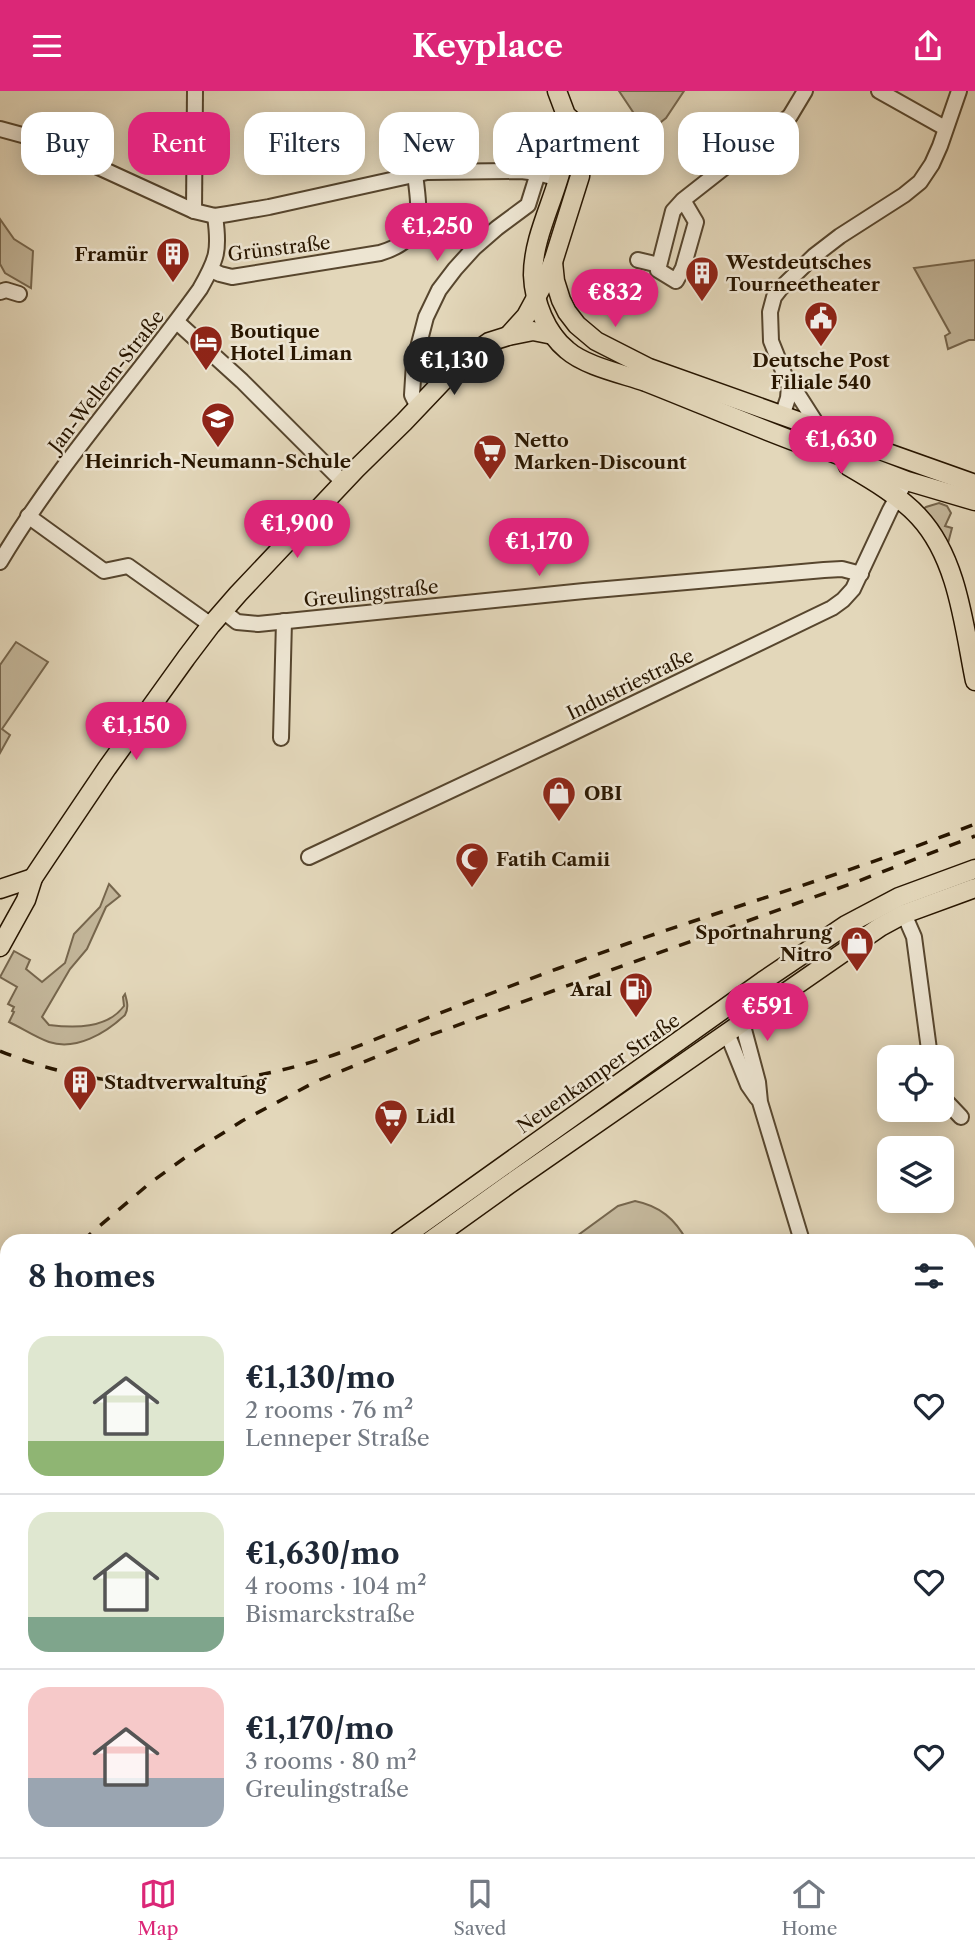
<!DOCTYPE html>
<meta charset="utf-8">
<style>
body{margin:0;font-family:"Libre Caslon Text",serif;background:#f2f2f3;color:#1f2937;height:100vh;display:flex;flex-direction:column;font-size:26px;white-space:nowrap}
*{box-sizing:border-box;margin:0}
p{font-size:23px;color:#747a83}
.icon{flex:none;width:38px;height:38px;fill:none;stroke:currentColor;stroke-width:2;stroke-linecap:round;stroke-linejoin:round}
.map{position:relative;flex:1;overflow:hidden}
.side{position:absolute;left:0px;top:1143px;width:976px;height:625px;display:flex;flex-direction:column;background:#fff;border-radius:21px 21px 0 0;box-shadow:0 4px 18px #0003}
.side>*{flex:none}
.guide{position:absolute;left:21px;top:21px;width:934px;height:63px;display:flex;gap:14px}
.buttons{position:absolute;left:877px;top:954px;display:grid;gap:14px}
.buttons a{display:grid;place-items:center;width:77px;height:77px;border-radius:14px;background:#fff;box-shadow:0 4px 18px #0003;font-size:35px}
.price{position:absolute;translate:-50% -60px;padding:0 16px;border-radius:24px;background:#db2777;color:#fff;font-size:23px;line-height:46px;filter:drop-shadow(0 2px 4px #0008)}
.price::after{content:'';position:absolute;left:50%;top:42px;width:21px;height:16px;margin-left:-10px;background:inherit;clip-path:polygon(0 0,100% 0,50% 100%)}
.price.active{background:#222;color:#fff}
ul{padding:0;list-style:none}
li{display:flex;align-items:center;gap:21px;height:175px;padding:0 28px}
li+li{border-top:2px solid #e0e1e3}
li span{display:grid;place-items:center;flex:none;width:196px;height:140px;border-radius:21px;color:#555}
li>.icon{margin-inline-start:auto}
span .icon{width:84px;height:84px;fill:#fffc;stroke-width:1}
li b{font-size:30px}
h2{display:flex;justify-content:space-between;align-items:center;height:84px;padding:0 28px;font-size:30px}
.pill{padding:0 24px;border-radius:21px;background:#fff;box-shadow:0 4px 18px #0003;font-size:24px;line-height:63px}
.pill.active{background:#db2777;color:#fff}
header{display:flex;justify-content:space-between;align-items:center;height:91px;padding:0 28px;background:#db2777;color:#fff;font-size:32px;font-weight:800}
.tabs{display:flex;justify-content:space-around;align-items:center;height:98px;border-top:2px solid #e0e1e3;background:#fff;font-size:19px;color:#747a83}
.tabs a{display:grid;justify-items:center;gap:4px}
.tabs .active{color:#db2777}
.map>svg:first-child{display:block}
.green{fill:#c3b69a;stroke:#76664d;stroke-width:2}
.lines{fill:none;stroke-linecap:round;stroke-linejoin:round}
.stream{stroke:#72624a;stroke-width:3.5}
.minor-casing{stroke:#57462e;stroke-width:18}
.major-casing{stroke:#281600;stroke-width:21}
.minor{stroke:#ede5d2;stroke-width:14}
.major{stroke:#e3d7ba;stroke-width:18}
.rail{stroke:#281600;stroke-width:3.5;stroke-dasharray:12 12;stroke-linecap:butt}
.labels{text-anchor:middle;stroke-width:5;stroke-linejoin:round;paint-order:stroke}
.street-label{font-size:19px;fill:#281600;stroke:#ede5d2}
.poi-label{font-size:19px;font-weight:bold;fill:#281600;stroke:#ede5d2;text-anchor:start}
</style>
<header><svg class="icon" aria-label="menu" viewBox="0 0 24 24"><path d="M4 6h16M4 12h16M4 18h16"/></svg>Keyplace<svg class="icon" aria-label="share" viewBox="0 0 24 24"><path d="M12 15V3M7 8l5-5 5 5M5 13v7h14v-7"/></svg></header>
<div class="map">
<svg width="975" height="1766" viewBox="0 0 975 1766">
<rect width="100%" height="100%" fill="#e3d7ba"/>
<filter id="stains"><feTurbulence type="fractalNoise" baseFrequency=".00286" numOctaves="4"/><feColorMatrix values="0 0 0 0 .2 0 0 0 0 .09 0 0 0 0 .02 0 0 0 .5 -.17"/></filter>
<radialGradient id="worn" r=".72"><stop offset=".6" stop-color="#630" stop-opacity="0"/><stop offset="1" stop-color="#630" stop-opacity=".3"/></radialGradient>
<g class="green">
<path d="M619 0H684L666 27 647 42Z"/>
<path d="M0 128 14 148 33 160 31 197 5 182 0 173Z"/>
<path d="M975 169V249H969L948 258 945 245 950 242 914 177Z"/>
<path d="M939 412 947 415 951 422 945 435 952 437 947 456 921 420 926 416Z"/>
<path d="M16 551 48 571 2 638 10 644 0 662V574Z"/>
<path d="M109 793 120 805 106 816 87 858 70 878 42 926 49 934C74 937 107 938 124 915L123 906 125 903C127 910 129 917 125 924 106 942 76 960 49 951 35 946 22 937 9 931L14 921 12 920 14 916 8 913 17 896 0 886 14 860 30 869 26 878 42 891 65 872 74 843 100 816Z"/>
<path d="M635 1110C660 1115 675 1128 687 1150H570L618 1115Z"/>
<path d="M975 1544V1693L970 1694V1547Z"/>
<path d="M975 1700V1766H940L941 1761 970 1760V1701Z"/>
<path d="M493 1760H934V1766H490Z"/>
</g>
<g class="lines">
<path class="stream" d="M4 1575 7 1576"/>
<g class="minor-casing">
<g id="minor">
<path d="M879 0 945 37"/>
<path d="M0 38 37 48 194 120 215 125 228 123 269 116 427 81 521 80 538 82 559 88"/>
<path d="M683 109 696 131 683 177 676 190 658 179 673 120 683 109 790 25 805 0"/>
<path d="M194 120 195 0"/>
<path d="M638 169 659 174"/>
<path d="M211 179 220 183 232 186 380 162C425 149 420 122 415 83"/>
<path d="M0 201 6 199 19 203"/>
<path d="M177 231 242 290 344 392"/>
<path d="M789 295 797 302 820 338"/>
<path d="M418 316 412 304 414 272 426 226 439 199 455 178 474 157 497 137 528 114 538 82"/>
<path d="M782 325 788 307 789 295 771 250 770 221 774 206 781 197 814 165 840 145 904 104 920 91 932 73 940 55 959 0"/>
<path d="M28 425 104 480 128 475 211 534"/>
<path d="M0 471C58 373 134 290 200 198 217 168 220 160 215 125"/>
<path d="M223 520 237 531 258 533 584 500 824 479 842 478 861 483"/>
<path d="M281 647 284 530"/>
<path d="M309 766 558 649 832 517 843 509 853 498 890 419 902 397"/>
<path d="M904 823 914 846 930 966"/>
<path d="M742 931 758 991 760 1011 802 1150"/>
<path d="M727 942 748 994 757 1007"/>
<path d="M942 1006 961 1026"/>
<path d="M970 1264 975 1259"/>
<path d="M970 1434 975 1431"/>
</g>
</g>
<g class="major-casing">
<g id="major">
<path d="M566 24C562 39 566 55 563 71 555 108 533 145 533 184 534 211 546 242 567 259 585 275 623 283 646 291 697 311 748 333 799 352L814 357 823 358 907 390 975 410"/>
<path d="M553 171 555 190 561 209 567 221 577 234 596 250 649 277 975 393"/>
<path d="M508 245 526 225 545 190 553 171 580 85 582 64 579 42 576 33 566 24 557 0"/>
<path d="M848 375C872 389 901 406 919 426 958 468 964 536 975 590"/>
<path d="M0 798 33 787"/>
<path d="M0 856 26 809 33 787 47 766 107 677 186 567 211 534 238 503 356 378 404 331 462 270 489 251 508 245 533 240 553 244"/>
<path d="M398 1150 763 890 846 834 899 806 975 778"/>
<path d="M430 1150 508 1094 880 836 904 823 975 797"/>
<path d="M0 1459 7 1451"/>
</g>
</g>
<use href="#minor" class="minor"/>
<use href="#major" class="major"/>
<g class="rail">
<path d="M0 960C97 1000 201 1002 301 974 347 962 391 941 435 924 499 899 564 875 629 852 744 812 861 778 975 733"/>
<path d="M82 1150 150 1092 190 1063 242 1030 317 990 422 947 856 791 975 745"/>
<path d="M0 1250 7 1241"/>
</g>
</g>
<defs>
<g id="building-pin" transform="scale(1.75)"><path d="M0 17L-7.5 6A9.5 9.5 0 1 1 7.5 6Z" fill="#8f2418" stroke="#ede5d2"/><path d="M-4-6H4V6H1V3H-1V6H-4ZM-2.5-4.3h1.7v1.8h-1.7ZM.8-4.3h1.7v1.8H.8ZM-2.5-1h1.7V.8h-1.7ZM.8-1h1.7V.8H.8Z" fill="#fff"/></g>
<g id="civic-pin" transform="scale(1.75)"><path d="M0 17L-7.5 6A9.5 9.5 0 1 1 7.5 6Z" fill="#8f2418" stroke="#ede5d2"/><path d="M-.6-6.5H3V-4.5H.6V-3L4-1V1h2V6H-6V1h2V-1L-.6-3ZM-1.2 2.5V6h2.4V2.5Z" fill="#fff"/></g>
<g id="hotel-pin" transform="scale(1.75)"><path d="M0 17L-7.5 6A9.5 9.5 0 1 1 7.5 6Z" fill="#8f2418" stroke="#ede5d2"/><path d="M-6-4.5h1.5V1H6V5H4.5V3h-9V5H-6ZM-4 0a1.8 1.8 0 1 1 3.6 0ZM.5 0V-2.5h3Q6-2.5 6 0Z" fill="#fff"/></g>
<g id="school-pin" transform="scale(1.75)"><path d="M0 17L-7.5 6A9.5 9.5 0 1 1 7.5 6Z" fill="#8f2418" stroke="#ede5d2"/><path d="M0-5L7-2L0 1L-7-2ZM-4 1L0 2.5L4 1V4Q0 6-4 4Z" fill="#fff"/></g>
<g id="supermarket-pin" transform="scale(1.75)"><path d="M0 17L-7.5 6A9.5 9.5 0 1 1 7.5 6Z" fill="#8f2418" stroke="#ede5d2"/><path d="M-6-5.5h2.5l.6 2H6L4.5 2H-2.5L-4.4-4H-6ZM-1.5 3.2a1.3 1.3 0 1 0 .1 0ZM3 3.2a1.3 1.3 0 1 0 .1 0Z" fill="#fff"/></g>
<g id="shop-pin" transform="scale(1.75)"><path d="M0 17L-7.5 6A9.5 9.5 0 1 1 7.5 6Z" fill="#8f2418" stroke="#ede5d2"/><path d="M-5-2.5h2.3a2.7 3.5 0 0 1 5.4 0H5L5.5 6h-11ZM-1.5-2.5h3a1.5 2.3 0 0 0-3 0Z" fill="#fff"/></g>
<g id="mosque-pin" transform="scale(1.75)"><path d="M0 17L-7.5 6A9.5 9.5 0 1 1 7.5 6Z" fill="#8f2418" stroke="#ede5d2"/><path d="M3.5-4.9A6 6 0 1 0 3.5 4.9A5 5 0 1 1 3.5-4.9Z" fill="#fff"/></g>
<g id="fuel-pin" transform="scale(1.75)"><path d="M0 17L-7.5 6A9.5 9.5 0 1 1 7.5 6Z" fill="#8f2418" stroke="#ede5d2"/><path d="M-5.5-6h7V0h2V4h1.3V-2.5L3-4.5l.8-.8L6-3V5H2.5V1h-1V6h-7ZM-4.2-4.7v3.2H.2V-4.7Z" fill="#fff"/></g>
</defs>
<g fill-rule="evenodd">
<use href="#building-pin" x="173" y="163"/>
<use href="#building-pin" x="702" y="182"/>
<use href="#civic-pin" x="821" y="227"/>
<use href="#hotel-pin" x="206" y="251"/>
<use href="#school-pin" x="218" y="328"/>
<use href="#supermarket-pin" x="490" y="360"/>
<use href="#shop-pin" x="559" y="702"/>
<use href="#mosque-pin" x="472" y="768"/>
<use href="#shop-pin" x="857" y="852"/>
<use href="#fuel-pin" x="636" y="898"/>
<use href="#building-pin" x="80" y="991"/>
<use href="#supermarket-pin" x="391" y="1025"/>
</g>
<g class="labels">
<g class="street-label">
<text transform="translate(279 157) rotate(-7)" y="7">Grünstraße</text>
<text transform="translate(106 290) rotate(-52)" y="7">Jan-Wellem-Straße</text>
<text transform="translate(371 502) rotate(-6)" y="7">Greulingstraße</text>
<text transform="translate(630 593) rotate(-26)" y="7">Industriestraße</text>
<text transform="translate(598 982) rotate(-35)" y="7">Neuenkamper Straße</text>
</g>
<g class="poi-label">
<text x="148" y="170" text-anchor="end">Framür</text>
<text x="726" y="178">Westdeutsches<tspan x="726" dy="22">Tourneetheater</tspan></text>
<text x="230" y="247">Boutique<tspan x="230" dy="22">Hotel Liman</tspan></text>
<text x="821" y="276" text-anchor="middle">Deutsche Post<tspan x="821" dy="22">Filiale 540</tspan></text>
<text x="514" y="356">Netto<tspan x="514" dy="22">Marken-Discount</tspan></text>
<text x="218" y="377" text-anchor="middle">Heinrich-Neumann-Schule</text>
<text x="584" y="709">OBI</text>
<text x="496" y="775">Fatih Camii</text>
<text x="832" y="848" text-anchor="end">Sportnahrung<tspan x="832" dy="22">Nitro</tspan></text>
<text x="612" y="905" text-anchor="end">Aral</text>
<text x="104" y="998">Stadtverwaltung</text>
<text x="416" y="1032">Lidl</text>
</g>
</g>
<rect width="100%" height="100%" filter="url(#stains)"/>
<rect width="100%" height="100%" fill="url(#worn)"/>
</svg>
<div class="buttons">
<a><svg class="icon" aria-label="locate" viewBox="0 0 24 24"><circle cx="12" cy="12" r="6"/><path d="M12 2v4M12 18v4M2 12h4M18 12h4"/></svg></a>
<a><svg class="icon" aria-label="layers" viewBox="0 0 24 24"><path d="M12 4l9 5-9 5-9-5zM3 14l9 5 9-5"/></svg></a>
</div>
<b class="price" style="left:437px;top:172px">€1,250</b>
<b class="price" style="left:615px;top:238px">€832</b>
<b class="price active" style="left:454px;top:306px">€1,130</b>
<b class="price" style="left:841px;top:385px">€1,630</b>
<b class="price" style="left:297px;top:469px">€1,900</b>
<b class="price" style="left:539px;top:487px">€1,170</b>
<b class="price" style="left:136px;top:671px">€1,150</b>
<b class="price" style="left:767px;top:952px">€591</b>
<div class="guide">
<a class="pill">Buy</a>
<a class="pill active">Rent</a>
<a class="pill">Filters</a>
<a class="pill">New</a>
<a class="pill">Apartment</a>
<a class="pill">House</a>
</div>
<section class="side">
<h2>8 homes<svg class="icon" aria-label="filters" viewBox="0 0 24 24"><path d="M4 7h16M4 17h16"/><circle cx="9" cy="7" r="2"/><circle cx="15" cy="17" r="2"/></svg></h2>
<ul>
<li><span style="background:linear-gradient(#dfe7d0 75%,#8fb573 0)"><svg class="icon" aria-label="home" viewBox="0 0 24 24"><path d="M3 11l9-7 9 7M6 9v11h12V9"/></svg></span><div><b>€1,130/mo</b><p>2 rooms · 76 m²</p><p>Lenneper Straße</p></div><svg class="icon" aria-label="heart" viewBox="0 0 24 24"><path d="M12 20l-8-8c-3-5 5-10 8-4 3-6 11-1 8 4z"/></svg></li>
<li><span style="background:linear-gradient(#dfe7d0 75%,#7fa58c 0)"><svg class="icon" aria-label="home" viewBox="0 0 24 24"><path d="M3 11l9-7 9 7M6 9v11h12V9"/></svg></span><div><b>€1,630/mo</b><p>4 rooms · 104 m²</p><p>Bismarckstraße</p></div><svg class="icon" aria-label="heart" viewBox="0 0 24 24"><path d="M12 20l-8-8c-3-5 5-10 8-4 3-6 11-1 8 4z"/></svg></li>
<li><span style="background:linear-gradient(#f6c9c9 65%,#9aa5b1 0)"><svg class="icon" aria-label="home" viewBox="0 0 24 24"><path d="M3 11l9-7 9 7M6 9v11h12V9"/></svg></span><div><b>€1,170/mo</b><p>3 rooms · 80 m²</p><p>Greulingstraße</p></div><svg class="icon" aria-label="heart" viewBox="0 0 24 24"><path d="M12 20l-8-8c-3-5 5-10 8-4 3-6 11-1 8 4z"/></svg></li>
</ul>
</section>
</div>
<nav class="tabs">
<a class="active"><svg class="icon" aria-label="map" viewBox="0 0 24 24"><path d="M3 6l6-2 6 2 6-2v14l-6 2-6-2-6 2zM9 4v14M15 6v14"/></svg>Map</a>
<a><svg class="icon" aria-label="saved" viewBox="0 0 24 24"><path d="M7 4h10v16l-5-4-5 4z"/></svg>Saved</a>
<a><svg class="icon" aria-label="home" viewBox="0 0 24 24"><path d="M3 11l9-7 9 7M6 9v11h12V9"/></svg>Home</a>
</nav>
